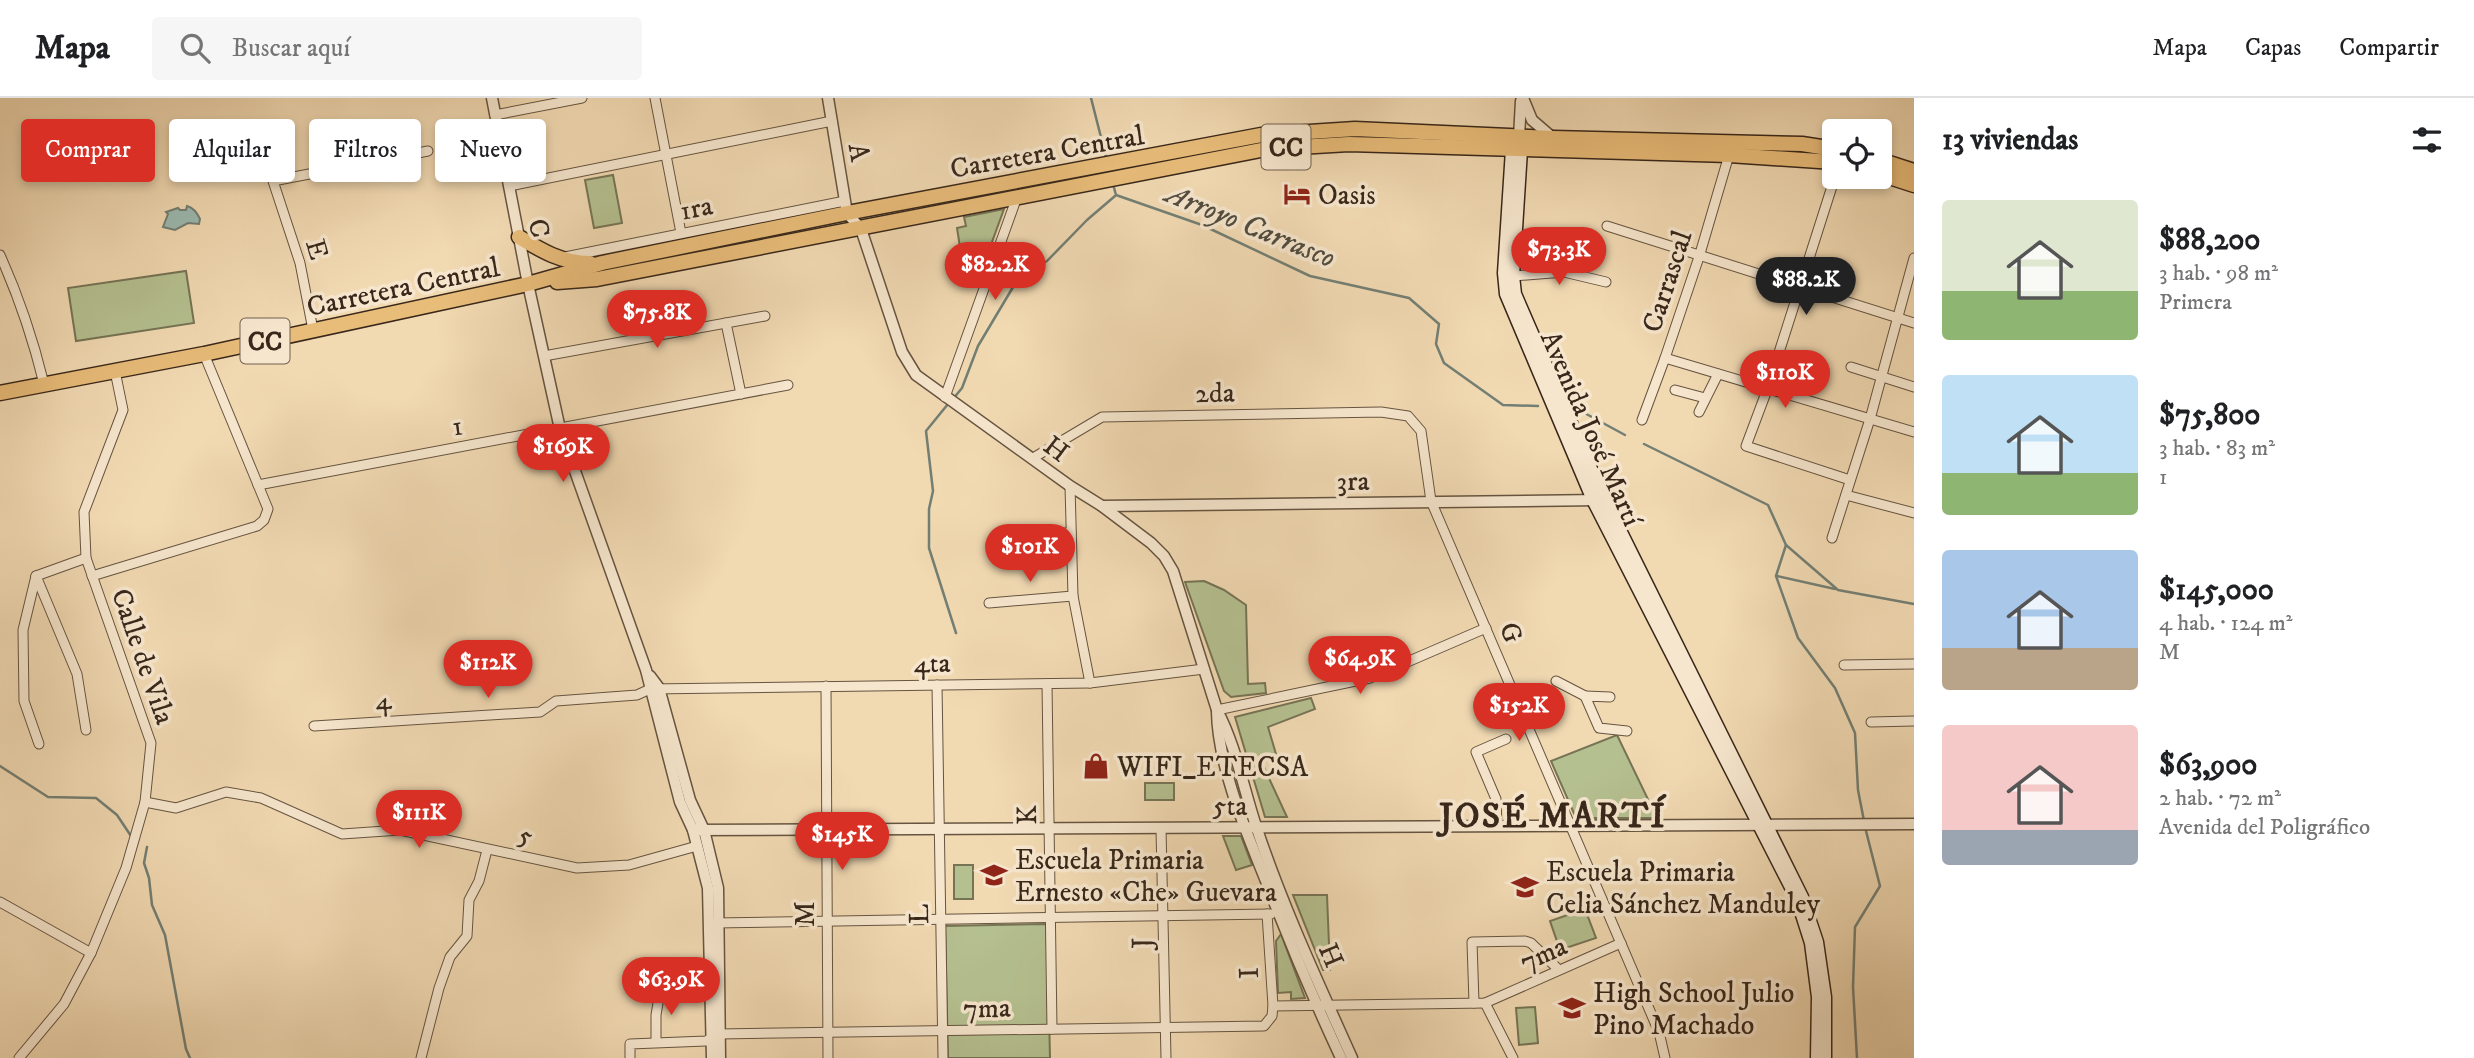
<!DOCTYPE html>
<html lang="es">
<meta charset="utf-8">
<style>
body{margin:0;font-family:"IM FELL DW Pica",serif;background:#f6f6f6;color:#202124;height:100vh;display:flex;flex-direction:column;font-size:26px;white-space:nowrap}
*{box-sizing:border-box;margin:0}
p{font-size:23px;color:#757577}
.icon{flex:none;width:38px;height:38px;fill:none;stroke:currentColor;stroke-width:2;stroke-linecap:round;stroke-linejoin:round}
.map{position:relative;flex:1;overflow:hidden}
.side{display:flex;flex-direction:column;background:#fff;width:560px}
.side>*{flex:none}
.top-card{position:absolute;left:21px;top:21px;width:665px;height:63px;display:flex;gap:14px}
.fabs{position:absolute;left:1822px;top:21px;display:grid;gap:14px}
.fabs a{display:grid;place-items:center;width:70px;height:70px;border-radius:7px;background:#fff;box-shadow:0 4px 10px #0003;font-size:35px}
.price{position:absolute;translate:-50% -60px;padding:0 16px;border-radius:24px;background:#d93025;color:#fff;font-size:23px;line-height:46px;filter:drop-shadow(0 2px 4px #0008)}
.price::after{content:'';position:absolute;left:50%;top:42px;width:21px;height:16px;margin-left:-10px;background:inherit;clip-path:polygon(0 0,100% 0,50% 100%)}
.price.current{background:#222;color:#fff}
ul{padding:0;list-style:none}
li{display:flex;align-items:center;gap:21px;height:175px;padding:0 28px}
li span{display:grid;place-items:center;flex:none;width:196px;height:140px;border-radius:7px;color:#555}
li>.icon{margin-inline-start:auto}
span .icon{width:84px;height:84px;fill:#fffc;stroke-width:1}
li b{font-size:30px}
h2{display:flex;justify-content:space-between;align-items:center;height:84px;padding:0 28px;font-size:30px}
.pill{padding:0 24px;border-radius:7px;background:#fff;box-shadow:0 4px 10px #0003;font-size:24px;line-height:63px}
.pill.current{background:#d93025;color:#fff}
header{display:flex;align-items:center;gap:42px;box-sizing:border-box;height:98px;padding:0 35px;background:#fff;border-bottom:2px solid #e0e0e0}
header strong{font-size:33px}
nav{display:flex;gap:38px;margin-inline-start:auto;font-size:24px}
.search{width:490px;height:63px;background:#f6f6f6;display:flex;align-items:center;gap:18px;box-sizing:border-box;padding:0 24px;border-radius:7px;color:#757577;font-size:26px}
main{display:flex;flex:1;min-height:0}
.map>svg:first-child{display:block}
.green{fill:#b5c090;stroke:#767455;stroke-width:2}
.water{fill:#9bbab0;stroke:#737f74;stroke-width:2}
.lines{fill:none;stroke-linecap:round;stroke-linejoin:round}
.stream{stroke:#737f74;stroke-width:2.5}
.minor-casing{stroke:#665440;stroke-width:11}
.tertiary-casing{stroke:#665440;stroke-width:13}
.secondary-casing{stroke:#38271a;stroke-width:15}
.primary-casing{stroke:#38271a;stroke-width:17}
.minor{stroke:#f6e6cd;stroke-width:9}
.tertiary{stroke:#f6e6cd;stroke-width:10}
.secondary{stroke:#f6e6cd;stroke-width:12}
.primary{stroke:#e8bc79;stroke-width:14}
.labels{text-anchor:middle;stroke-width:7;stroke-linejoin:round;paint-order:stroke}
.shield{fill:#f6e6cd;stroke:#716050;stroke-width:2}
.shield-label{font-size:26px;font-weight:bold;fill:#38271a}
.street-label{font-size:28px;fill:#38271a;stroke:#f6e6cd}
.poi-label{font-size:28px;fill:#38271a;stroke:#f6e6cd;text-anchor:start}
.water-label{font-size:30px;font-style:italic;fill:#514c40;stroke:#f6e6cd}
.district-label{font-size:35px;font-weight:bold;letter-spacing:2px;fill:#38271a;stroke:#f6e6cd}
</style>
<header>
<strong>Mapa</strong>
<div class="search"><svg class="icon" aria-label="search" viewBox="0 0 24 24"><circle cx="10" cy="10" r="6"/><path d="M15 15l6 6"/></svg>Buscar aquí</div>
<nav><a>Mapa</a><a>Capas</a><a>Compartir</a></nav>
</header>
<main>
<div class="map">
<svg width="1914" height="960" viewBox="0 0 1914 960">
<rect width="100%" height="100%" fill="#f1d9b2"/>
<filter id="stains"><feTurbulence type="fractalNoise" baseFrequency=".00286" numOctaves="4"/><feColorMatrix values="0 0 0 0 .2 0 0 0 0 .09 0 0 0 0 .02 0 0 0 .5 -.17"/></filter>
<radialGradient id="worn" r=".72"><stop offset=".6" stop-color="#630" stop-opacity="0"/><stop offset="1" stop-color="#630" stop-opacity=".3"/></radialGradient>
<g class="green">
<path d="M613 77 622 125 594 130 585 82Z"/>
<path d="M1004 111 981 174 963 168 957 130 966 128 964 119Z"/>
<path d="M186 173 194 225 76 243 68 190Z"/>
<path d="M1204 483 1224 492 1246 507 1248 586 1265 585 1266 595 1231 599 1224 593 1185 484Z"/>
<path d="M1311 600 1315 611 1268 629 1276 656 1262 665 1287 719H1265L1235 619Z"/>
<path d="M1617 637 1657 720H1576L1551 663Z"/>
<rect x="1145" y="685" width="29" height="17"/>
<path d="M1223 738H1241L1252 767 1236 772Z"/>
<rect x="954" y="767" width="19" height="34"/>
<path d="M1293 797H1327L1330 872H1323Z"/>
<path d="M1585 811 1596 840 1560 852 1550 823Z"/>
<path d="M1047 826 1050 960H948L945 828Z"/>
<path d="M1281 836 1305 900 1291 901V894L1278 895 1276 843Z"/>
<path d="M1535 909 1538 945 1519 947 1516 910Z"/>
</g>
<path class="water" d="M187 108C194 110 197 115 200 121L199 126 188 125 175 132 163 129 168 116 166 114 178 110 180 112H186Z"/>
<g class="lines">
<g class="stream">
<path d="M1091 0 1106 59"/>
<path d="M1113 86 1116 97 1202 127 1310 178 1409 200 1439 226 1436 246 1444 265 1503 307 1538 308"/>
<path d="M953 301 962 290 978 248 1019 179 1047 163 1087 122 1115 98"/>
<path d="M948 306 926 333 933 393 929 411V450L956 535"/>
<path d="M1579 312 1625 337"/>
<path d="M1644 346 1768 407 1786 447 1838 492 1914 506"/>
<path d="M1786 447 1776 478 1798 540 1835 590 1855 635 1858 692 1864 723"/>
<path d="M1777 478 1835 491"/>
<path d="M0 668 48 699 96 700 117 717 131 738"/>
<path d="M147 749 144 765 149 780 152 807 165 837 186 951 190 960"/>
<path d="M1857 960 1853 889 1855 829 1880 788 1865 729"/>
</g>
<g class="minor-casing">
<g id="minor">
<path d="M655 0 681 135"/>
<path d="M495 17 582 0"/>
<path d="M1835 79 1767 292 1746 348 1850 382"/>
<path d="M509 88 832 23"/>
<path d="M1607 128 1914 225"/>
<path d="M0 157C19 199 33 241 44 286"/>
<path d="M565 159 845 103"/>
<path d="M1513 178 1564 174 1606 184"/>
<path d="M726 225 741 296"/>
<path d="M313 232 300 165 273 83 428 53"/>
<path d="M544 258 765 218"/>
<path d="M1665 260 1914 334"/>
<path d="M1851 269 1914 289"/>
<path d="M1675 292 1705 300"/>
<path d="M945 299 1017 99"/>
<path d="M1699 314 1718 276"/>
<path d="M1642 322 1665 260 1699 159 1729 57"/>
<path d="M1033 360 1102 319 1381 314 1408 318 1421 333 1431 403 1659 934 1665 960"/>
<path d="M258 387 788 287"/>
<path d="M1070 388 1073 498 1090 585"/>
<path d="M1846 397 1914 415"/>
<path d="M1018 435H1071"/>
<path d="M1832 440 1870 321 1914 160"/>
<path d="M36 478 23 532 24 603 39 646"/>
<path d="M36 478 77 576 86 632"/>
<path d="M36 478 86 460"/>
<path d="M92 478 257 428 264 422 268 411 204 256"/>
<path d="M989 505 1073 498"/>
<path d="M1844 567 1914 566"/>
<path d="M1556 583 1585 598"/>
<path d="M1047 586 1052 931"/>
<path d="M937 587 943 960"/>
<path d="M826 588 828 960"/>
<path d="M1610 599 1585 598 1599 630 1627 633"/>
<path d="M1217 612 1370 580 1486 530"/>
<path d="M1871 624 1914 623"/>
<path d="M314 628 540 614 556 603 637 597 650 591 1090 585 1204 571"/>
<path d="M145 704 176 710 226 694 261 700 342 736 400 732 577 770 629 767 697 748"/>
<path d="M1497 728 1496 701 1476 654 1506 641"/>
<path d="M1161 730 1166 960"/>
<path d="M0 804 91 855"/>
<path d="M714 825 1271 816"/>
<path d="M1474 905 1472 844 1525 843 1531 845 1559 872"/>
<path d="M1485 905 1513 960"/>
<path d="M1273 908 1485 905 1621 845"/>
<path d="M656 943V917L660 893"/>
<path d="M19 960 64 906 91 855 126 770 145 704 151 645 86 460 84 414 123 312 115 273"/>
<path d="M421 960 439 890 450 859 467 838 469 802 479 783 487 752"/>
<path d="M630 960V946L706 943 719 936 1264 928 1272 918 1273 908 1267 816"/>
</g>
</g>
<g class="tertiary-casing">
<g id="tertiary">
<path d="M492 0 528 186 560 331 646 572 680 704 693 732 708 790 712 960"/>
<path d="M828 0 847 115 861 131 902 254 916 277 1070 388 1102 408 1151 445 1164 458 1173 473 1217 612C1236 648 1243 689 1256 728 1282 807 1318 884 1352 960"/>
<path d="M1523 0 1532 22 1553 40"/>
<path d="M1519 39 1521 3"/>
<path d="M1102 408 1600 402"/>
<path d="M650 578 659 590 690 702 704 732 718 790 720 960"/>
<path d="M1217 614C1218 668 1246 733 1266 783 1289 843 1314 902 1341 960"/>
<path d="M693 732 1914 726"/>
</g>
</g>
<g class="secondary-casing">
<path id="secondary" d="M1817 960 1818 899 1811 845 1797 801 1593 402 1506 196 1504 175 1512 52 1519 39 1521 52 1513 178 1515 196 1601 394 1802 799 1817 844 1825 899V960"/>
</g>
<g class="primary-casing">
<g id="primary">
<path d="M1880 62 1914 73"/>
<path d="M1880 76 1914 87"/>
<path d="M519 139C542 153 562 165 590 165"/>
<path d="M557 184 597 181 1266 51 1349 46 1729 57 1834 64"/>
<path d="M0 295 204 256 528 186 602 165 847 115 1261 37 1355 31 1553 40 1802 46 1834 51"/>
</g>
</g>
<use href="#minor" class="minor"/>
<use href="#tertiary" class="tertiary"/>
<use href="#secondary" class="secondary"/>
<use href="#primary" class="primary"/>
</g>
<defs>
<g id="hotel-bare" transform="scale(2.1)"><path d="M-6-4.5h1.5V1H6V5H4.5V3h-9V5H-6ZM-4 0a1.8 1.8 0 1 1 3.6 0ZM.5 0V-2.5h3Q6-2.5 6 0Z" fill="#8f2418" stroke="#f6e6cd" stroke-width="2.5" paint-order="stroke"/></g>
<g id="shop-bare" transform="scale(2.1)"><path d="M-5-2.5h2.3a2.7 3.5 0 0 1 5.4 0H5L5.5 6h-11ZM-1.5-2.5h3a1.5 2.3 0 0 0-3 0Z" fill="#8f2418" stroke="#f6e6cd" stroke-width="2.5" paint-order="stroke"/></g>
<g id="school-bare" transform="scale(2.1)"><path d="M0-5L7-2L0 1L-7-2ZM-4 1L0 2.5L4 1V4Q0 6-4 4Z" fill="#8f2418" stroke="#f6e6cd" stroke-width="2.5" paint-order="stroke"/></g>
</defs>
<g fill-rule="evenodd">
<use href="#hotel-bare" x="1297" y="96"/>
<use href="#shop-bare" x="1096" y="668"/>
<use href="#school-bare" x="994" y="777"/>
<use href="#school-bare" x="1525" y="789"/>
<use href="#school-bare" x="1572" y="910"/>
</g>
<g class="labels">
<g class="shield">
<rect x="1261.5" y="26.5" width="49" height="45" rx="5"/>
<rect x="240.5" y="220.5" width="49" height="45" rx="5"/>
</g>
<g class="shield-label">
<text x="1286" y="58">CC</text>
<text x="265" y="252">CC</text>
</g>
<g class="street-label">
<text transform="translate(1047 53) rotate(-10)" y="10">Carretera Central</text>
<text transform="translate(860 54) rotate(80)" y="10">A</text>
<text transform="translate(696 109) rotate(-11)" y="10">1ra</text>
<text transform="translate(540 130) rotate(79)" y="10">C</text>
<text transform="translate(318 151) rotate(74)" y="10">E</text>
<text transform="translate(1666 183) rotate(-72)" y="10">Carrascal</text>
<text transform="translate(403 188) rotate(-12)" y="10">Carretera Central</text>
<text transform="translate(1215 294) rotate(-1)" y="10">2da</text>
<text transform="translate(457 327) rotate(-10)" y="10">1</text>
<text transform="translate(1592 330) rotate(66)" y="10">Avenida José Martí</text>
<text transform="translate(1057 350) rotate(37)" y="10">H</text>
<text transform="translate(1353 382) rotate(-1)" y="10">3ra</text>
<text transform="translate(1512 534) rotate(67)" y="10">G</text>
<text transform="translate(144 558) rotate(71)" y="10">Calle de Vila</text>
<text transform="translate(932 564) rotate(-1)" y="10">4ta</text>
<text transform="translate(383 601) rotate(-4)" y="10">4</text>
<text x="1230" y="717">5ta</text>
<text transform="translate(1026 717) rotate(-91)" y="10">K</text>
<text transform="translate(526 736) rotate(12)" y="10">5</text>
<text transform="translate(804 816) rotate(-90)" y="10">M</text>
<text transform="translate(918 816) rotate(-91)" y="10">L</text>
<text transform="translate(1141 845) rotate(-91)" y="10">J</text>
<text transform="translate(1543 855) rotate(-24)" y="10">7ma</text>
<text transform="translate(1332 857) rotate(67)" y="10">H</text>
<text transform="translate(1248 875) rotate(-93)" y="10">I</text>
<text transform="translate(987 909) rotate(-1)" y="10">7ma</text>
</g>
<g class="poi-label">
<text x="1318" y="106">Oasis</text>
<text x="1117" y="678">WIFI_ETECSA</text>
<text x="1015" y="771">Escuela Primaria<tspan x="1015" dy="32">Ernesto «Che» Guevara</tspan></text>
<text x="1546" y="783">Escuela Primaria<tspan x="1546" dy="32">Celia Sánchez Manduley</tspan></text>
<text x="1593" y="904">High School Julio<tspan x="1593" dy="32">Pino Machado</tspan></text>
</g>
<g class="water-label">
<text transform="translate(1251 127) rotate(22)" y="10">Arroyo Carrasco</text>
</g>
<g class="district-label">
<text x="1553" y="729">JOSÉ MARTÍ</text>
</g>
</g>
<rect width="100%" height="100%" filter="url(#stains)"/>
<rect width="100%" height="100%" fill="url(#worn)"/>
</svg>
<div class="fabs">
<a><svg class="icon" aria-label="locate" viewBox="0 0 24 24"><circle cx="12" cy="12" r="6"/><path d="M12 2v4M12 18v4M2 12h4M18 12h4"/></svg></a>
</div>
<b class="price" style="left:1559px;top:189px">$73.3K</b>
<b class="price" style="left:995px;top:204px">$82.2K</b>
<b class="price current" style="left:1806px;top:219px">$88.2K</b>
<b class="price" style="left:657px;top:252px">$75.8K</b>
<b class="price" style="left:1785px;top:312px">$110K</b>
<b class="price" style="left:563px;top:386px">$169K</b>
<b class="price" style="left:1030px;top:486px">$101K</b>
<b class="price" style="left:1360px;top:598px">$64.9K</b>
<b class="price" style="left:488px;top:602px">$112K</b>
<b class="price" style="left:1519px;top:645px">$152K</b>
<b class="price" style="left:419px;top:752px">$111K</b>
<b class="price" style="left:842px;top:774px">$145K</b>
<b class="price" style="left:671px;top:919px">$63.9K</b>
<div class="top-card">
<a class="pill current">Comprar</a>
<a class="pill">Alquilar</a>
<a class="pill">Filtros</a>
<a class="pill">Nuevo</a>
</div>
</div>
<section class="side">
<h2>13 viviendas<svg class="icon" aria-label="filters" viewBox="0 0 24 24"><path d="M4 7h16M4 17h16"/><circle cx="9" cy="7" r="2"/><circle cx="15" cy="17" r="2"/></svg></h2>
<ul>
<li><span style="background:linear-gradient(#dfe7d0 65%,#8fb573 0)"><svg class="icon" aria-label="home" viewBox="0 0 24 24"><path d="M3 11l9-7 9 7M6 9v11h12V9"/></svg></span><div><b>$88,200</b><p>3 hab. · 98 m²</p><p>Primera</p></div></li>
<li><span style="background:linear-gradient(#bfe0f5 70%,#8fb573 0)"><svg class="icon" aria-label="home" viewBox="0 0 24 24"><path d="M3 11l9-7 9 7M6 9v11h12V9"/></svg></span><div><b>$75,800</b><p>3 hab. · 83 m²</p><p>1</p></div></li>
<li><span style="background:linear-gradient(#a9c7e8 70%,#b9a48a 0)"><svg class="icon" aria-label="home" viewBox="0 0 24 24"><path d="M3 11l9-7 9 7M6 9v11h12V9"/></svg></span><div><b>$145,000</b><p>4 hab. · 124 m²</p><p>M</p></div></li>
<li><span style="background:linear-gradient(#f6c9c9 75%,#9aa5b1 0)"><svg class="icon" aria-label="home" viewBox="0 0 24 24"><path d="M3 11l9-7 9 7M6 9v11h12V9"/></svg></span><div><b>$63,900</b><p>2 hab. · 72 m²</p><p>Avenida del Poligráfico</p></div></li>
</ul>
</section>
</main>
